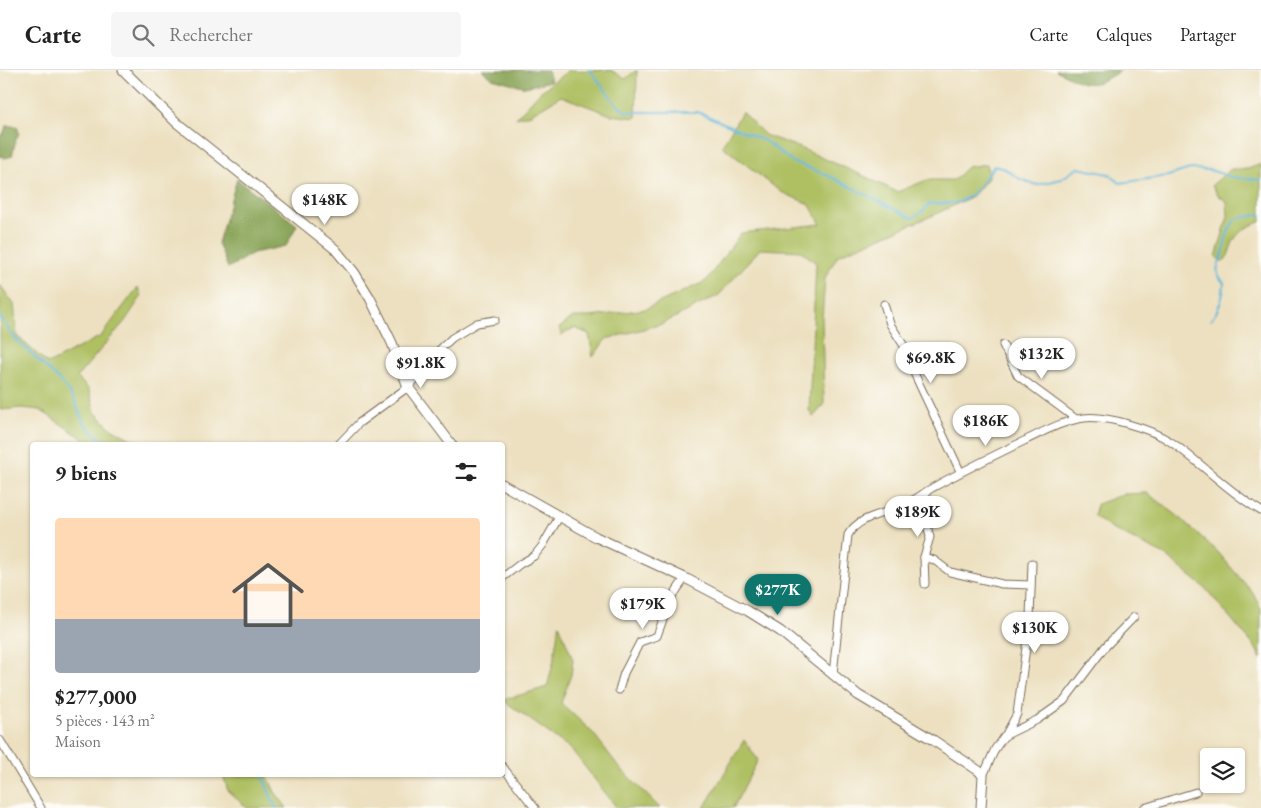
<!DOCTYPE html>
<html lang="fr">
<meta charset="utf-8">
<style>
body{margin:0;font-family:"EB Garamond",serif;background:#f6f6f6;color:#222;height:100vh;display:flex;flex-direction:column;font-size:19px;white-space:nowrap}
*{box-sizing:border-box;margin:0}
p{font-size:16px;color:#767676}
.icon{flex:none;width:28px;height:28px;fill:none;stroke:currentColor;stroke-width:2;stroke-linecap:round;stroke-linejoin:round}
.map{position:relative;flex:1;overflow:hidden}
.details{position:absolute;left:30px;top:372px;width:475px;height:335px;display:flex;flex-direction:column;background:#fff;border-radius:5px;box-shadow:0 1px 4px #0004}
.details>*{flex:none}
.tools{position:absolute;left:1200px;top:678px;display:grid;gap:10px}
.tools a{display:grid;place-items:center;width:45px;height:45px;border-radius:5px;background:#fff;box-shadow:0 1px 4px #0004;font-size:25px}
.price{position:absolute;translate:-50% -42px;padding:0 11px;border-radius:18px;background:#fff;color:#222;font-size:16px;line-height:32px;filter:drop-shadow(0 1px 2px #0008)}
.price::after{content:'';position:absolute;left:50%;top:30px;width:15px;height:11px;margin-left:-8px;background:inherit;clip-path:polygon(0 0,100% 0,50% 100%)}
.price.selected{background:#0f766e;color:#fff}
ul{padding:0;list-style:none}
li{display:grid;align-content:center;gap:10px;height:265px;padding:0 25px}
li+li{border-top:1px solid #e0e0e0}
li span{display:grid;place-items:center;height:155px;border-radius:5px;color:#555}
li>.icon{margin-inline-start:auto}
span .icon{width:90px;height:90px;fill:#fffc;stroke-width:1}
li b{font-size:21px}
h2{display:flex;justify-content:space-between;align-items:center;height:60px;padding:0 25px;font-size:21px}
header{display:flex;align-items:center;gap:30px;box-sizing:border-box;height:70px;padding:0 25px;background:#fff;border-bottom:1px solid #e0e0e0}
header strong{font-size:24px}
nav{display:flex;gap:28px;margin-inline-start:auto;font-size:18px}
.search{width:350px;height:45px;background:#f6f6f6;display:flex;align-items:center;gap:12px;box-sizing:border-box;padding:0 18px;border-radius:5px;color:#767676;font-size:19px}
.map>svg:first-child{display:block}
.green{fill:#afc064;stroke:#757541}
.forest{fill:#8ba65a;stroke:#63683c}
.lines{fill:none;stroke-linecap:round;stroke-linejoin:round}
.stream{stroke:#5fb6dc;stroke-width:2}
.minor-casing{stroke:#796a57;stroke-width:9}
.major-casing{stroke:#796a57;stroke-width:11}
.minor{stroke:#fff;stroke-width:7}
.major{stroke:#fff;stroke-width:9}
</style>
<header>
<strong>Carte</strong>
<div class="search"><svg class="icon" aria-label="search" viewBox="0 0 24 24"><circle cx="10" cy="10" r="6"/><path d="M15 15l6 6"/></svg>Rechercher</div>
<nav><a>Carte</a><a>Calques</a><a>Partager</a></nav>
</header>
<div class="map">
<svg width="1261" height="738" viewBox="0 0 1261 738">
<rect width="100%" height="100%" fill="#fdfcf7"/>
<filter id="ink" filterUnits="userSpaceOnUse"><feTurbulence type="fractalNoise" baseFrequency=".02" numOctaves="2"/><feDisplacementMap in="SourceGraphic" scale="10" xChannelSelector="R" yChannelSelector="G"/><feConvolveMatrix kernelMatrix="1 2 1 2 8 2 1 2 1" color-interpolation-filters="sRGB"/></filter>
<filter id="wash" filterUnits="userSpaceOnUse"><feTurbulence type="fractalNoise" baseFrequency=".0096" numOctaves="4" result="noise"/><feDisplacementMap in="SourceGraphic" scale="20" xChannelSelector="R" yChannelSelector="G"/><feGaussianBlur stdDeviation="1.12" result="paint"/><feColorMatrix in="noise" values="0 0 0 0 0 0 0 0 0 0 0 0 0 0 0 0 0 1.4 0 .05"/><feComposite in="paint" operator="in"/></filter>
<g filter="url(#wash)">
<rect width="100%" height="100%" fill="#ece0c0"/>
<g class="green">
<path d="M569 0H611L625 9 637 0 636 48 611 45 561 26 531 44 516 48 540 22Z"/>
<path d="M742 42 765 65 798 77 866 107 897 122 927 110H954L967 97 987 94 988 108 973 126 934 145 838 185 825 208 822 249 824 335 813 347 809 340 816 193 801 181 760 179 719 225 662 254 606 269 593 287 589 264 574 258 561 265 559 258 573 247H591L645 239 706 211 741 163 821 154 809 134 781 122 722 76Z"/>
<path d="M1261 94V152C1250 155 1240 160 1234 170 1229 179 1231 184 1223 192L1216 187 1228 146 1227 132 1217 124 1212 115 1231 99H1248Z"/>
<path d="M0 215 14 234 17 266 48 294 101 266 138 217 141 227 125 251 77 307 89 320 95 342 111 358 142 375H89L85 370 40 340 22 338 0 340Z"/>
<path d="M1147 423 1178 446 1217 481 1252 522 1261 538V589L1255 577 1205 518 1165 485 1110 458 1094 446 1097 434 1124 424Z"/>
<path d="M559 554 573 590 571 605 561 633 593 663 619 697 660 738H617L571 679 503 630 547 617 553 594Z"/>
<path d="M744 670 758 690 733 738H704Z"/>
<path d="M223 705H267L275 722 287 738H247L228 721Z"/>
</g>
<g class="forest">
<path d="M482 0H548L551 11 525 17 492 8Z"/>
<path d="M1056 0H1121C1091 20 1086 16 1056 0Z"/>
<path d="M6 56H17L19 63 16 69 12 86 5 88 0 86V65H3Z"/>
<path d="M237 109 297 155 286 176 253 183 228 198 218 173Z"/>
</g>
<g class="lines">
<g class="stream">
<path d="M590 0 616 34 627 42H698L765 71 794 93 802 95 831 107 912 148 921 143 929 134C938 133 948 134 957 132 975 127 983 109 994 96L1005 99 1020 109 1037 115 1061 109 1078 98 1109 104 1120 113 1168 106 1190 99 1210 100 1231 107 1261 110"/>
<path d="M0 247 14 267 60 311 72 326 84 353 107 375"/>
<path d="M1211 250C1220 238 1223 228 1224 213 1212 199 1219 197 1223 183 1227 167 1225 163 1236 149L1261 144"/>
<path d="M262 705 276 738"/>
</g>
</g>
</g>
<g filter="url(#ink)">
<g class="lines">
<g class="minor-casing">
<g id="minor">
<path d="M884 234 890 254 906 279 915 305 960 401"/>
<path d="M1003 275 1018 306 1076 349"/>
<path d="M338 375 359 353 408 317 426 298 435 284 452 268 477 253 495 250"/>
<path d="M924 487 934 490 950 502 1002 514 1031 515"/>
<path d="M502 508 520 494 534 486 543 475 559 447"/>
<path d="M925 514 924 487 930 467 924 443 926 422"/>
<path d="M833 604 848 465C858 447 881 445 900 437 911 433 922 424 932 418 962 401 993 386 1024 371 1043 362 1062 351 1084 348 1105 345 1152 359 1171 372 1202 393 1227 421 1261 441"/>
<path d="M619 620 624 603 640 572 657 566 670 530 685 508"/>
<path d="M1005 666 1017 644 1030 548 1032 493"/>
<path d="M0 670 41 738"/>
<path d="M502 696 535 738"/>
<path d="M983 706 995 679 1004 666 1037 650 1064 631 1105 577 1134 547"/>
<path d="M1144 738 1196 722"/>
</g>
</g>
<g class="major-casing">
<g id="major">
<path d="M123 0 177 53 335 179 354 202 370 228 392 273 408 317 452 375"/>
<path d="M502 414 596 467 685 508 748 541 780 561 858 625 933 670 979 701 983 706 981 738"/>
</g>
</g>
<use href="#minor" class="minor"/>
<use href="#major" class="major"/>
</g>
</g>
</svg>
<div class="tools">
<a><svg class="icon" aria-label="layers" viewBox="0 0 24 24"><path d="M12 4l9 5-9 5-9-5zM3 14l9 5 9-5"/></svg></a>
</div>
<b class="price" style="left:325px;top:156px">$148K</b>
<b class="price" style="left:1042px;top:310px">$132K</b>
<b class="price" style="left:931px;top:314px">$69.8K</b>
<b class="price" style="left:421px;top:319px">$91.8K</b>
<b class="price" style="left:986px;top:377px">$186K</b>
<b class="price" style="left:918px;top:468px">$189K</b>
<b class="price selected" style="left:778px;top:546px">$277K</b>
<b class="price" style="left:643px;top:560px">$179K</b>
<b class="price" style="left:1035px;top:584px">$130K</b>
<section class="details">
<h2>9 biens<svg class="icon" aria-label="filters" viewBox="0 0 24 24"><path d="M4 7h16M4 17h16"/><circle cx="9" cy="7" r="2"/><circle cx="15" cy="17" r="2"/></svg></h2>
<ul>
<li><span style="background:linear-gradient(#ffd9b3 65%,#9aa5b1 0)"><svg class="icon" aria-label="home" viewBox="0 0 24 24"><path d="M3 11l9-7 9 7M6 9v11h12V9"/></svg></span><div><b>$277,000</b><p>5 pièces · 143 m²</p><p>Maison</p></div></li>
</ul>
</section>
</div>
